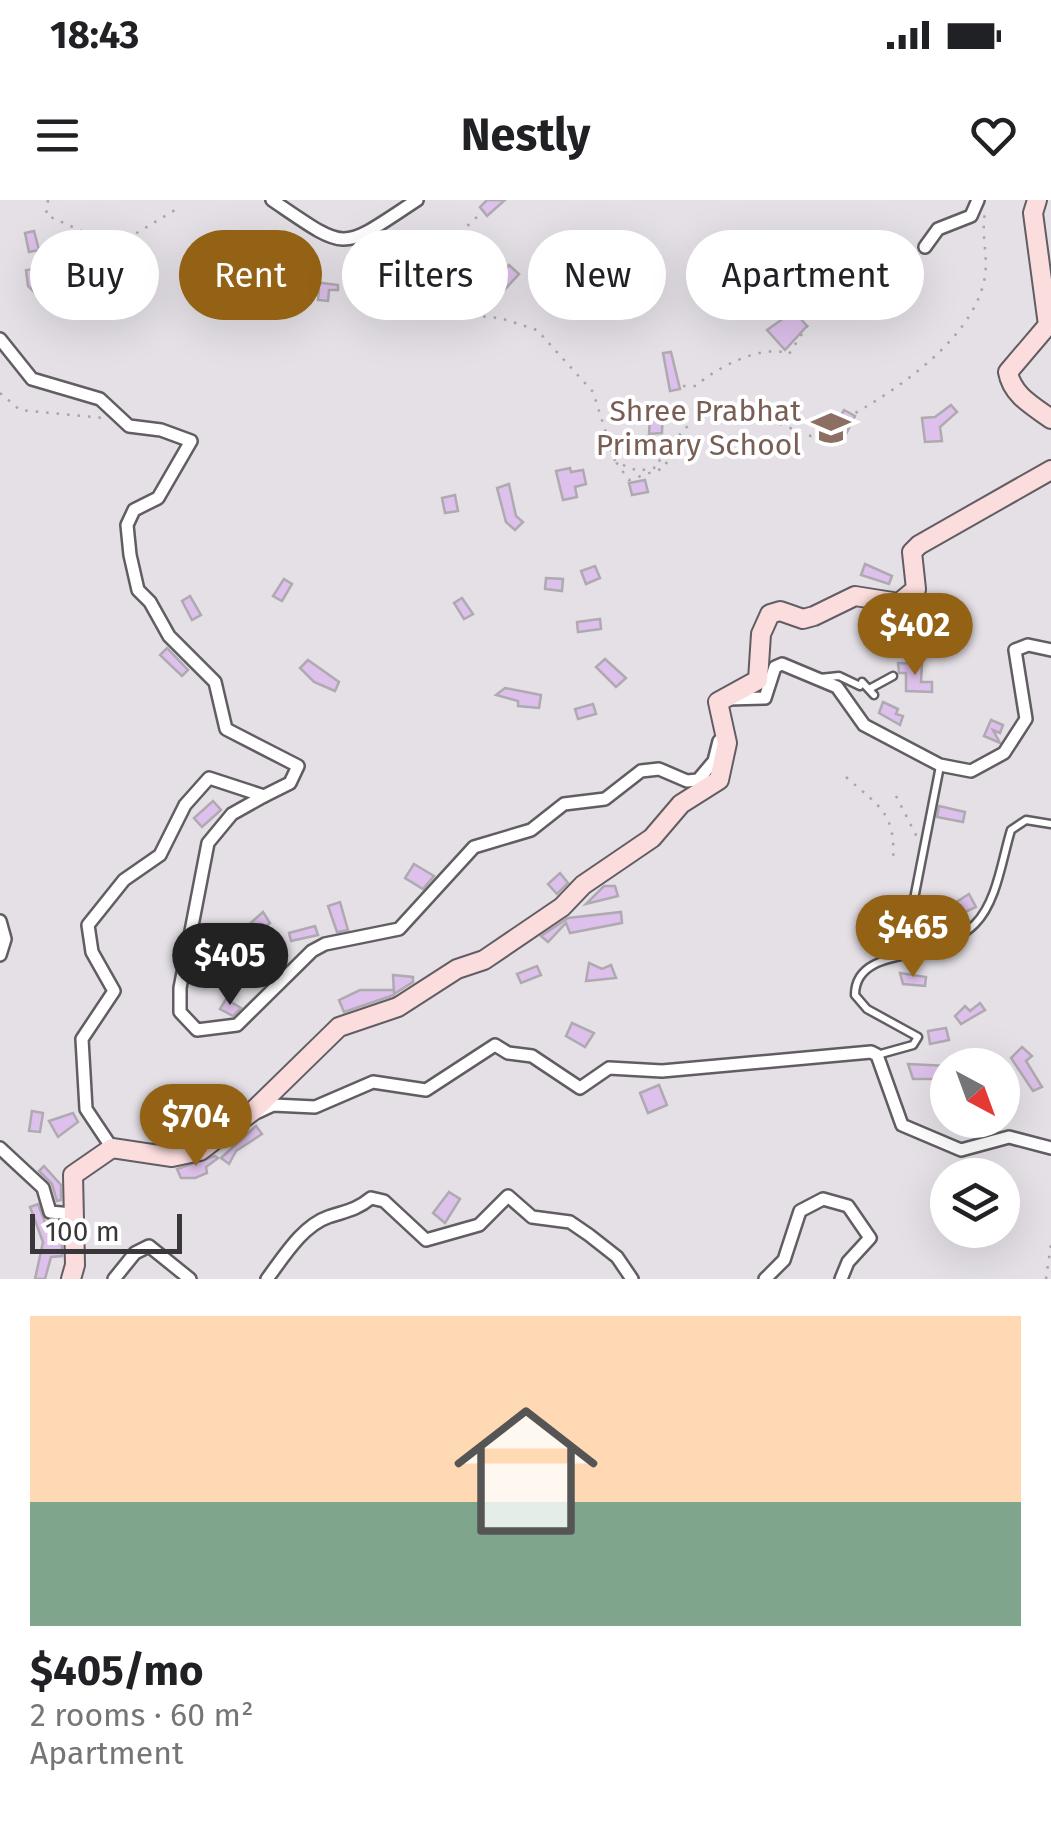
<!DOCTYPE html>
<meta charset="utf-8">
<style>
body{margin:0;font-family:"Fira Sans",sans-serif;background:#f6f6f6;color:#202124;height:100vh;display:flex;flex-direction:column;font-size:38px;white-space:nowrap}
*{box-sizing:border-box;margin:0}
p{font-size:32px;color:#757577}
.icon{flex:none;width:55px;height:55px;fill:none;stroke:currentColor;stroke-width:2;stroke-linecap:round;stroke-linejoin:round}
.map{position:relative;height:1079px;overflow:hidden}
.panel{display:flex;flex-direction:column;background:#fff;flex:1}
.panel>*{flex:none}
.guide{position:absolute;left:30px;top:30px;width:992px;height:90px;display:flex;gap:20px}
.needle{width:65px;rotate:139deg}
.controls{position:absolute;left:930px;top:848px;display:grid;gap:20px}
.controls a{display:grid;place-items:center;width:90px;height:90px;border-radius:50%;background:#fff;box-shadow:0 10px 40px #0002;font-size:50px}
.scale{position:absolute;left:30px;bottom:25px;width:152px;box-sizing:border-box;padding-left:10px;border:5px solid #39373a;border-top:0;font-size:28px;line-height:35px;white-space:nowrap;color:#39373a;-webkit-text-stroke:8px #fff;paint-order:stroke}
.price{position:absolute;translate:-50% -85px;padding:0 22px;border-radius:35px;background:#946214;color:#fff;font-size:32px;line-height:65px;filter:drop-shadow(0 2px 5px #0008)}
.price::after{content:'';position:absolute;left:50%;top:60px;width:30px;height:22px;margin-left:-15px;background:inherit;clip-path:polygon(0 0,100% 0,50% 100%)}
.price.selected{background:#222;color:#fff}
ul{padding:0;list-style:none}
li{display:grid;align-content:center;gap:20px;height:530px;padding:0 30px}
li span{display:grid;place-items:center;height:310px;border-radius:0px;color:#555}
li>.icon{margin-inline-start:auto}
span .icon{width:180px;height:180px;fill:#fffc;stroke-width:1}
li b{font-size:42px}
.chip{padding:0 35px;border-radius:45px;background:#fff;box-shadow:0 10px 40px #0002;font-size:35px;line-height:90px}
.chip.selected{background:#946214;color:#fff}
.status{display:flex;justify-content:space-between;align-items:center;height:70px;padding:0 50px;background:#fff;direction:ltr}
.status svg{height:28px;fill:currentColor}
header{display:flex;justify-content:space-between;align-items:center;height:130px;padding:0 30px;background:#fff;font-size:45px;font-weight:700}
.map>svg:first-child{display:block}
.building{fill:#ddc0eb;stroke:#aeaab0;stroke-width:2.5}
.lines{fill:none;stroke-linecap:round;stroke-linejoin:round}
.lane-casing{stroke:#615d62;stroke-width:11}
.street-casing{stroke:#615d62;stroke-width:16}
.secondary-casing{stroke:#615d62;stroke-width:22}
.path{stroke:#a8a5aa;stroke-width:2.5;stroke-dasharray:2.5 8;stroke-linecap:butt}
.lane{stroke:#fff;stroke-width:6}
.street{stroke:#fff;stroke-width:11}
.secondary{stroke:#fbdddd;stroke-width:18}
.labels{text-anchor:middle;stroke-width:8;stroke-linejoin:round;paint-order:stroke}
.education-label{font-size:30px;fill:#785e54;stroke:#fff;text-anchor:end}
</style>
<div class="status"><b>18:43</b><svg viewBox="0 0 49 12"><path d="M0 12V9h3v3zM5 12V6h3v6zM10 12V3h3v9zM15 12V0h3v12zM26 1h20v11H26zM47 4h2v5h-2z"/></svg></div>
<header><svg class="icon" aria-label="menu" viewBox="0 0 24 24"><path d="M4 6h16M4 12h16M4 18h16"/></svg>Nestly<svg class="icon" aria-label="heart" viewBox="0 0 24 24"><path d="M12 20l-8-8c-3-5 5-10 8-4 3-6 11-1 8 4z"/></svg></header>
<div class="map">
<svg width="1051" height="1079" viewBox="0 0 1051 1079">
<rect width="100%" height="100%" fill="#e4e0e6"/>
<g class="building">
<path d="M487 0H505L487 16 480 7Z"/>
<path d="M34 31 39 50 29 52 25 33Z"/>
<path d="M905 43 913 54 901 64 892 53Z"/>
<path d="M119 51 129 73 120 77 110 55Z"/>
<path d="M247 57 270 61 276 67 267 76 259 68 256 78 246 76Z"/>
<path d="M884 61 893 96 883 98 874 64Z"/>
<path d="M509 65 519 74 486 110 476 101Z"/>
<path d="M36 69 37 83 51 97 45 103 28 86 26 70Z"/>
<path d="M854 71 862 102 877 95 882 104 869 114 851 107 843 88 820 105 812 94Z"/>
<path d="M447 78 460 83 449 111 436 105Z"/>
<path d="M299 80 338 85V90H329L328 101 318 100 319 90 299 91Z"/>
<path d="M372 94 390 97 388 108 370 105Z"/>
<path d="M567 96 584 102 578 118 562 112Z"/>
<path d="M794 111 807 126 785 150 767 130Z"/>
<path d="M671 152 680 189 670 191 663 153Z"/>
<path d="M651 203 663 204 662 233 649 234Z"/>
<path d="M951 205 957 212 940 227 942 241 925 242 922 218 935 217Z"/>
<path d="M844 210 855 216 846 234 834 228Z"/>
<path d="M570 268 571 272 583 270 586 284 575 287 577 297 563 300 556 271Z"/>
<path d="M645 280 648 292 632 295 629 283Z"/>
<path d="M509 284 516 316 523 322 515 330 506 322 497 288Z"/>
<path d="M455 295 458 311 445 313 442 298Z"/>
<path d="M865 364 892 376 889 384 861 375Z"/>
<path d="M595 366 600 378 586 384 581 371Z"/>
<path d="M546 378 563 379 562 391 545 389Z"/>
<path d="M284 379 292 384 282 401 273 396Z"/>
<path d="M190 396 201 415 192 420 182 401Z"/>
<path d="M462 398 473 414 464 419 454 403Z"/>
<path d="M920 416 923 427 896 433 894 422Z"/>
<path d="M600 419 601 429 578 432 577 422Z"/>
<path d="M167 448 188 470 182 476 160 455Z"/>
<path d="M605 459 626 478 616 487 596 467Z"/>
<path d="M308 460 339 482 335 491 314 482 300 468Z"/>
<path d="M898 463 922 464 921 482H932V492L906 491V473H899Z"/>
<path d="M505 488 541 495 539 508 518 506V501L496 495Z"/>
<path d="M883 502 898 509 896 514 903 516 900 525 879 513Z"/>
<path d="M593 504 596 514 578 519 575 509Z"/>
<path d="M991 520 1003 525 1000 533 993 530 1000 543 984 536Z"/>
<path d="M213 601 221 610 202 627 194 618Z"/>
<path d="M939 606 965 612 963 622 937 617Z"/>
<path d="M414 664 434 676 423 689 405 678Z"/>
<path d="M560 673 568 683 557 694 548 684Z"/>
<path d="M604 686H615L618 696 586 704Z"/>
<path d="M969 694 976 707 955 717 934 715 935 708 945 709Z"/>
<path d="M340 702 348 730 337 732 328 706Z"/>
<path d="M263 712 270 723 244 743 235 737Z"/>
<path d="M621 712 622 723 570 733 566 723 548 742 541 736 568 718Z"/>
<path d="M315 726 318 735 291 741 289 733Z"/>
<path d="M589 763 602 769 611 765 616 778 586 781Z"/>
<path d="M537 766 541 775 521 783 517 774Z"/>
<path d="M900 773 926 777 925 786 903 784Z"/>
<path d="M393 775 413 777V782L394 794Z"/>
<path d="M360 790H394V795L344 812 339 800Z"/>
<path d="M226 799 241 808 233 816 220 809Z"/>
<path d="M980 803 985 810 961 824 955 816 965 806 970 811Z"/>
<path d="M572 823 594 833 585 847 566 836Z"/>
<path d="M946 828 949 840 930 844 928 831Z"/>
<path d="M1022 847 1032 856 1026 861 1042 887 1033 891 1011 858Z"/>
<path d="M908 864 948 866V879H913Z"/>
<path d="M659 885 667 905 648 913 640 893Z"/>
<path d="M32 911 43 913 40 932 29 931Z"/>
<path d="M73 913 78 922 58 937 49 921Z"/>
<path d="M256 926 262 934 236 951 229 964 221 958Z"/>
<path d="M215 956 218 958 206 967 207 973 195 978H181L177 969Z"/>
<path d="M44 966 61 985V1000L57 1001 52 984 39 971Z"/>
<path d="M449 992 460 999 445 1023 433 1013Z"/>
<path d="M38 1004 45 1022H62V1056L51 1057 45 1079H35L43 1042 30 1007Z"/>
</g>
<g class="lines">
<g class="lane-casing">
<g id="lane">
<path d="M820 478 839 476 860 486 862 482 874 495"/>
<path d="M871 488 893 476"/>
<path d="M914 699 940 566"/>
<path d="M877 855 913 845 918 837 867 809 855 795C855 757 903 757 928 751 943 748 965 734 975 724 997 702 1002 659 1011 630L1026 620 1051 624"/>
</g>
</g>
<g class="street-casing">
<g id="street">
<path d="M272 0C350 53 339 51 417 0"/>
<path d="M925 47 938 29 971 16 978 0"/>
<path d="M0 139 32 179 100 199 129 226 161 230 191 241 158 298 134 310 127 325 130 355 138 390 150 402 169 436 215 482 226 529 298 566 290 583 264 596 209 578 185 605 160 655 124 680 88 725 92 752 114 791 82 839 86 909 112 948"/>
<path d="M728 499 765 498 775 467 782 464 837 487 864 525 940 565 971 571 1004 553 1026 519 1015 450 1028 445 1051 450"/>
<path d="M264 596 232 614 208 643 180 788V812L197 830 237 825 312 751 325 744 399 729 474 647 531 630 564 604 605 599 641 571 659 569 687 581 698 580 714 561 719 541"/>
<path d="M0 721 5 739 0 755"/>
<path d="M258 912 273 905 315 907 373 882 426 890 495 845 508 853 532 856 580 888 609 868 662 871 871 852 877 855 902 925 961 950 1009 937 1051 948"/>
<path d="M0 948 43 988 50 1012 72 1014"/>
<path d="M114 1079 135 1053 149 1046 190 1079"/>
<path d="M267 1079C283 1058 302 1026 328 1017 345 1011 355 1011 371 998L384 1001 426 1040 479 1025 508 996 532 1017 570 1022 589 1035 617 1057 632 1079"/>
<path d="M765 1079 784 1060 800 1011 823 999 848 1006 870 1038 848 1062 841 1079"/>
</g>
</g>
<g class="secondary-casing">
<g id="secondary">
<path d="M1037 0 1033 13 1048 125 1008 172C1012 195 1033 206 1051 219"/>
<path d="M71 1079 75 1065 73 975 112 948 172 957 200 951 253 911 339 827 398 807 457 769 484 760 562 707 583 685 652 638 681 604 719 580 727 543 718 502 758 480 761 434 770 414 780 411 803 419 814 416 855 396 899 403 916 389 912 352 919 345 1051 270"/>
</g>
</g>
<g class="path">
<path d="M48 0 46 15 115 46 175 10"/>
<path d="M477 17 431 59 413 94 435 112 500 118 537 130 593 192 615 261"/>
<path d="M683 186H696C715 168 764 143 789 154 806 128 819 104 848 89 872 76 900 74 919 54"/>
<path d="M0 193 20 210 104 218"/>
<path d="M665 239 658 267 638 271 616 262 629 280 664 268 682 230 726 203 811 236C871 208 974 147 985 76 988 55 981 34 985 13"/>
<path d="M846 577C881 608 896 613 893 663"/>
<path d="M896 596 917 637"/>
<path d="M1046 1079 1051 1044"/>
</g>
<use href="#lane" class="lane"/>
<use href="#street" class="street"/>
<use href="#secondary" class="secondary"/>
</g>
<defs>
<g id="school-bare" transform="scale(3)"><path d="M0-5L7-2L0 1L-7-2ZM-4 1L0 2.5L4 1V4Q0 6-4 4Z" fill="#8d6e63" stroke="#fff" stroke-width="2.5" paint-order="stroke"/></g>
</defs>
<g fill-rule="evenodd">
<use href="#school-bare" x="831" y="228"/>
</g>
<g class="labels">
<g class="education-label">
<text x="801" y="221">Shree Prabhat<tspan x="801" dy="34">Primary School</tspan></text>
</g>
</g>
</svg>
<div class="controls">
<a><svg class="needle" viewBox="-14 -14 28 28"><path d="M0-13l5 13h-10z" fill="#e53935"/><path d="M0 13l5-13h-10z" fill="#757577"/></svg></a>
<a><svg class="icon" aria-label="layers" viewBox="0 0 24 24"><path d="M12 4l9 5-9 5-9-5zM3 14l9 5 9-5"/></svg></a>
</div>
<div class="scale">100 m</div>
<b class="price" style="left:915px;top:478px">$402</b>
<b class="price" style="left:913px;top:780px">$465</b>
<b class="price selected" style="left:230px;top:808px">$405</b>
<b class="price" style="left:196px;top:969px">$704</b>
<div class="guide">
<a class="chip">Buy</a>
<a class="chip selected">Rent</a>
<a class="chip">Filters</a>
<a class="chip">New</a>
<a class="chip">Apartment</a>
</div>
</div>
<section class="panel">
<ul>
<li><span style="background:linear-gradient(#ffd9b3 60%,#7fa58c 0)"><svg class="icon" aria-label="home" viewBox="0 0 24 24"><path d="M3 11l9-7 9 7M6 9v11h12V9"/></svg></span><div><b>$405/mo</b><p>2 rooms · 60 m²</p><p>Apartment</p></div></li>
</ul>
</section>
